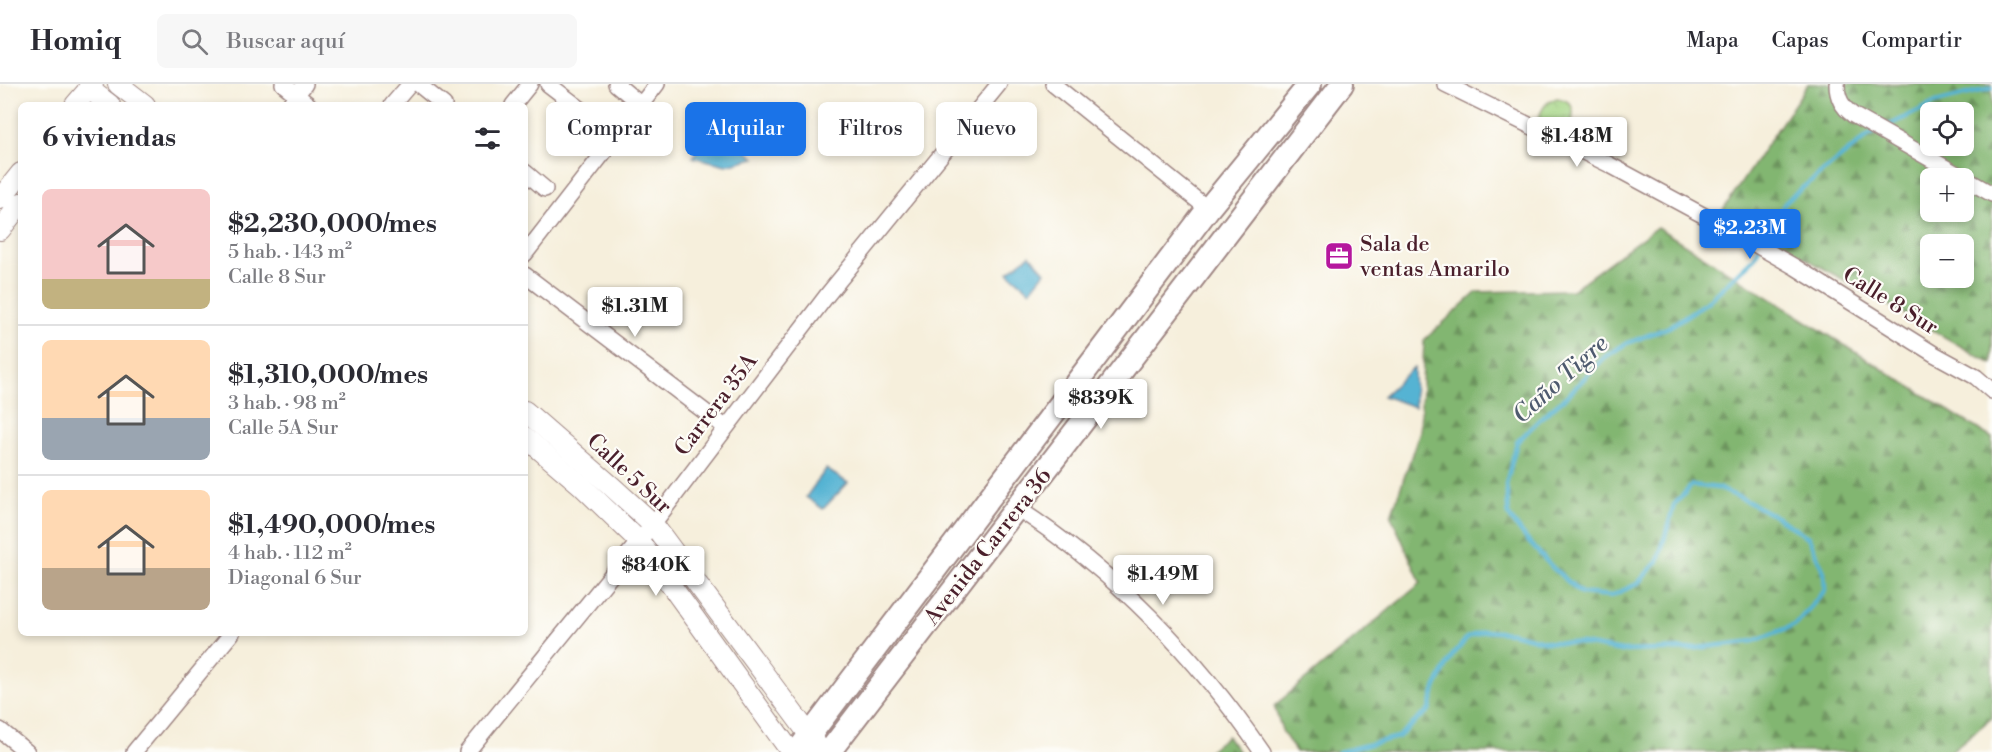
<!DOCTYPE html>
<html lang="es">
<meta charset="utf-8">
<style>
body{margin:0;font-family:"Libre Bodoni",serif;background:#f7f7f7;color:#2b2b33;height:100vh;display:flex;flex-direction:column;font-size:22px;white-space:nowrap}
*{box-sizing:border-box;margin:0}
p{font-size:20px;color:#7c7c81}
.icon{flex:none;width:33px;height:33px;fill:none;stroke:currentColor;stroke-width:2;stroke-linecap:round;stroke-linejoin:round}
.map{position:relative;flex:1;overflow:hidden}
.details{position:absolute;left:18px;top:18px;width:510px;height:534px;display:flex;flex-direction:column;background:#fff;border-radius:9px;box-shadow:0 3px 9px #0003}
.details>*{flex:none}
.hud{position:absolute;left:546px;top:18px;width:570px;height:54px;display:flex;gap:12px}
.fabs{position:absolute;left:1920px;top:18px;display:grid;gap:12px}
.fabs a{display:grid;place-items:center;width:54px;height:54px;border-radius:9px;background:#fff;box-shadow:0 3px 9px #0003;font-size:30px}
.price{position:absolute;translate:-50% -51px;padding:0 14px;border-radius:6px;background:#fff;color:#222;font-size:20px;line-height:39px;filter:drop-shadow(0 2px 3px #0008)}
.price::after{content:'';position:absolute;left:50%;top:36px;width:18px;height:14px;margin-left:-9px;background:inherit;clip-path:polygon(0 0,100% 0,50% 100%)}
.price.current{background:#1a73e8;color:#fff}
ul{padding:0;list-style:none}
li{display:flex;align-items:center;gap:18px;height:150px;padding:0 24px}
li+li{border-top:2px solid #e1e1e2}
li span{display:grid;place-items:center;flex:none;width:168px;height:120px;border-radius:9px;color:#555}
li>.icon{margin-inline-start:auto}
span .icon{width:72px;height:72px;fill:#fffc;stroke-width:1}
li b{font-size:26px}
h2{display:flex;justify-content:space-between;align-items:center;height:72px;padding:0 24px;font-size:26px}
.pill{padding:0 21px;border-radius:9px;background:#fff;box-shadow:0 3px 9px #0003;font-size:21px;line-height:54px}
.pill.current{background:#1a73e8;color:#fff}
header{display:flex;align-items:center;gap:36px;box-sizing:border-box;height:84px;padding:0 30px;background:#fff;border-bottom:2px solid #e1e1e2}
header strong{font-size:28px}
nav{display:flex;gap:33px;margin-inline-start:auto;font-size:21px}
.search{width:420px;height:54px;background:#f7f7f7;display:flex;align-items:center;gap:15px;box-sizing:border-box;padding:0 21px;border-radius:9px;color:#7c7c81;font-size:22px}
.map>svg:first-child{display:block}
.forest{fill:url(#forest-firs);stroke:#666a4e;stroke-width:1.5;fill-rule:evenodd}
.park{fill:url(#park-crowns);stroke:#767a57;stroke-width:1.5}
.water{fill:#55b3d3;stroke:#50697f;stroke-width:1.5}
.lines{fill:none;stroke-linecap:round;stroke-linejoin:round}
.stream{stroke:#55b3d3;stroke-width:4.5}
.minor-casing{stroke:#a08784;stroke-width:18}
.tertiary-casing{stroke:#a08784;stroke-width:22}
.secondary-casing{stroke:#a08784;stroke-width:26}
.minor{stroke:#fff;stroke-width:15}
.tertiary{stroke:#fff;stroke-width:20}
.secondary{stroke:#fff;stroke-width:22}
.labels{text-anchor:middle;stroke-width:4.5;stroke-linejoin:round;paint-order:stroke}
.poi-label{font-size:22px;fill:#4a1f2b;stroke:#fdfcf7;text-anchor:start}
.street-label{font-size:22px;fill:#4a1f2b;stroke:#fdfcf7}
.water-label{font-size:24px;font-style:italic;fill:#4e5a6e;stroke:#fdfcf7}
</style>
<header>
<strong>Homiq</strong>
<div class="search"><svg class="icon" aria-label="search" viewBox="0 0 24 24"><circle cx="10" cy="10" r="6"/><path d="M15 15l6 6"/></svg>Buscar aquí</div>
<nav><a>Mapa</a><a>Capas</a><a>Compartir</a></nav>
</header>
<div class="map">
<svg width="1992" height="668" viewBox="0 0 1992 668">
<defs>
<pattern id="forest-firs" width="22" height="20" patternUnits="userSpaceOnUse" patternTransform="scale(1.5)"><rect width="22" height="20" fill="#82b671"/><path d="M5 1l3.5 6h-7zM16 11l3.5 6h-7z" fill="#6c935d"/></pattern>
<pattern id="park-crowns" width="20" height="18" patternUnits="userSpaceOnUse" patternTransform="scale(1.5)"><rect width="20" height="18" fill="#a3d483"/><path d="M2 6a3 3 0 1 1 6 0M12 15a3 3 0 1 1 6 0" fill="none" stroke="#8eb671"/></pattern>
</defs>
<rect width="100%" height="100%" fill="#fdfcf7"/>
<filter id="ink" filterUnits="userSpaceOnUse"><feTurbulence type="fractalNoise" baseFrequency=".0167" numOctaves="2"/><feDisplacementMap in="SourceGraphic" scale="12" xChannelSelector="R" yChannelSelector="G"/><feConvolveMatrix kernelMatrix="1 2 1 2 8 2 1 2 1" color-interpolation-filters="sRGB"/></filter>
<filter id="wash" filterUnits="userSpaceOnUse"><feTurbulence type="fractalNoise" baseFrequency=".008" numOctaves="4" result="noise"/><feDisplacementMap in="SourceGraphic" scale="24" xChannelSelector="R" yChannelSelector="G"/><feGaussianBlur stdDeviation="1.35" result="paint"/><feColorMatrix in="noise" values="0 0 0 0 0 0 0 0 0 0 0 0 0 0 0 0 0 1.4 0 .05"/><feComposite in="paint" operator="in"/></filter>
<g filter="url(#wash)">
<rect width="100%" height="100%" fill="#f6efdc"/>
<g class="forest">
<path d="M1808 0H1992V280L1722 127ZM1930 28H1964V62H1930ZM1930 94H1964V128H1930ZM1930 160H1964V194H1930Z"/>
<path d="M1657 143 1992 354V634L1950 668H1296L1283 649 1274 622 1421 499 1391 432 1420 347 1424 256 1477 208 1572 206Z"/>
<path d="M1227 652 1239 668H1207Z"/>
</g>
<path class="park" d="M1557 14C1579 17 1574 35 1568 51L1537 37C1542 26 1544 18 1557 14Z"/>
<g class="water">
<path d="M715 42 755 74 726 81 693 73Z"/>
<path d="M1030 171 1045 188 1030 207 1008 188Z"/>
<path d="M1414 283 1415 323 1383 312Z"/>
<path d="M826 385 848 399 823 425 806 413Z"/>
</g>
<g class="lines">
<g class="stream">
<path d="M1884 44 1936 18 1992 4"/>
<path d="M1339 668 1398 653 1429 626 1436 602 1452 572 1468 553 1484 547 1512 549 1547 558 1577 559 1622 567 1689 565 1754 557 1795 541 1825 506 1824 488 1808 453 1773 431 1743 415 1718 404 1692 401 1674 421 1658 477 1637 500 1611 512 1581 509 1553 484 1528 457 1509 432 1506 400 1517 358 1543 332 1568 311 1605 273 1625 260 1669 243 1707 218 1754 174 1768 145 1787 116 1869 51 1877 47"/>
</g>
</g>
</g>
<g filter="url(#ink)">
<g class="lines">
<g class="minor-casing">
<g id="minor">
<path d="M283 0 309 21"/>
<path d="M418 0 444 21"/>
<path d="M548 0 616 52"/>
<path d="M616 0 640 20"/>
<path d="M1053 0 1208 125"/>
<path d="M1445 0 1610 81 1723 142 1795 183 1934 270 1976 293 1992 307"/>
<path d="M1837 0C1837 14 1842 23 1853 31L1992 110"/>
<path d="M289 21 305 0"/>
<path d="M392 21 410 0"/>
<path d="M513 21 530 0"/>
<path d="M525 88 545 105"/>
<path d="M525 170 657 0"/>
<path d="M525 191 725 343"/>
<path d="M1017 424C1114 487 1197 573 1262 668"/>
<path d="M0 646 27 668"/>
<path d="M134 668 232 549"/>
<path d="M467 668 653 440 828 210 999 0"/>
</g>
</g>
<g class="tertiary-casing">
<g id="tertiary">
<path d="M118 0 145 21"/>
<path d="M88 4 110 21"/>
<path d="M75 21 93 0"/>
<path d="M0 115 21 89"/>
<path d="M0 146 21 119"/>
<path d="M525 327 609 400 653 440 822 668"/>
<path d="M525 353 582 402 639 457 791 668"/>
</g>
</g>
<g class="secondary-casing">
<g id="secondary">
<path d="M797 668 1208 125 1310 0"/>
<path d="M829 668 1342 0"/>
</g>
</g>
<use href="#minor" class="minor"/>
<use href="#tertiary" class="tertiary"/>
<use href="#secondary" class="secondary"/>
</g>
</g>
<defs>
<g id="office-square" transform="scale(1.5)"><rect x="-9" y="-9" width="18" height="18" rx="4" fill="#b5179e" stroke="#fdfcf7"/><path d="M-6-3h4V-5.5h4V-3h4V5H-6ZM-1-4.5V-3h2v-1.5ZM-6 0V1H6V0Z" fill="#fff"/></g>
</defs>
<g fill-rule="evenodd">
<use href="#office-square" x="1339" y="172"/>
</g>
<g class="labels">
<g class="poi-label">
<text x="1360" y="167">Sala de<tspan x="1360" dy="25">ventas Amarilo</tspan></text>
</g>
<g class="street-label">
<text transform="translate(1891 216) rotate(32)" y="8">Calle 8 Sur</text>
<text transform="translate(715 320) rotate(-53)" y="8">Carrera 35A</text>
<text transform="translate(630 389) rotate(43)" y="8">Calle 5 Sur</text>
<text transform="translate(987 462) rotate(-52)" y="8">Avenida Carrera 36</text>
</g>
<g class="water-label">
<text transform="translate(1560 295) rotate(-42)" y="8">Caño Tigre</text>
</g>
</g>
</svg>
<div class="fabs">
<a><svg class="icon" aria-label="locate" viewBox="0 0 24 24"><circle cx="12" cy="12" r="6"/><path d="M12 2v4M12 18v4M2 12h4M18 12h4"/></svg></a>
<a>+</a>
<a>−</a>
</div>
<b class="price" style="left:1577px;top:84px">$1.48M</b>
<b class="price current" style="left:1750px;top:176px">$2.23M</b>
<b class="price" style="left:635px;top:254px">$1.31M</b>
<b class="price" style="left:1101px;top:346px">$839K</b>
<b class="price" style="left:656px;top:513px">$840K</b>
<b class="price" style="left:1163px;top:522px">$1.49M</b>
<div class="hud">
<a class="pill">Comprar</a>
<a class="pill current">Alquilar</a>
<a class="pill">Filtros</a>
<a class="pill">Nuevo</a>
</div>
<section class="details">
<h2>6 viviendas<svg class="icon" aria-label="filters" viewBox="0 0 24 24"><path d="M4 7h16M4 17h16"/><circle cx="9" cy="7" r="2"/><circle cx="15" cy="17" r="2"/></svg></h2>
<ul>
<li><span style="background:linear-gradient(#f6c9c9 75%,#c2b280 0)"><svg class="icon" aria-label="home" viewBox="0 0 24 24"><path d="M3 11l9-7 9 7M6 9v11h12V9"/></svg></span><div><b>$2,230,000/mes</b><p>5 hab. · 143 m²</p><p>Calle 8 Sur</p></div></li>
<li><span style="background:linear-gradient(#ffd9b3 65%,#9aa5b1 0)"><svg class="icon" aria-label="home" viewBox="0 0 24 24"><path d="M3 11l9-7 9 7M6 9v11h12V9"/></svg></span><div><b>$1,310,000/mes</b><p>3 hab. · 98 m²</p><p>Calle 5A Sur</p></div></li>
<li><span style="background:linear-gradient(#ffd9b3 65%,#b9a48a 0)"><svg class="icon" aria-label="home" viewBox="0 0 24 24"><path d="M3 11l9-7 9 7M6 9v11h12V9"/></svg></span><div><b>$1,490,000/mes</b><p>4 hab. · 112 m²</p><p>Diagonal 6 Sur</p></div></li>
</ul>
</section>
</div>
